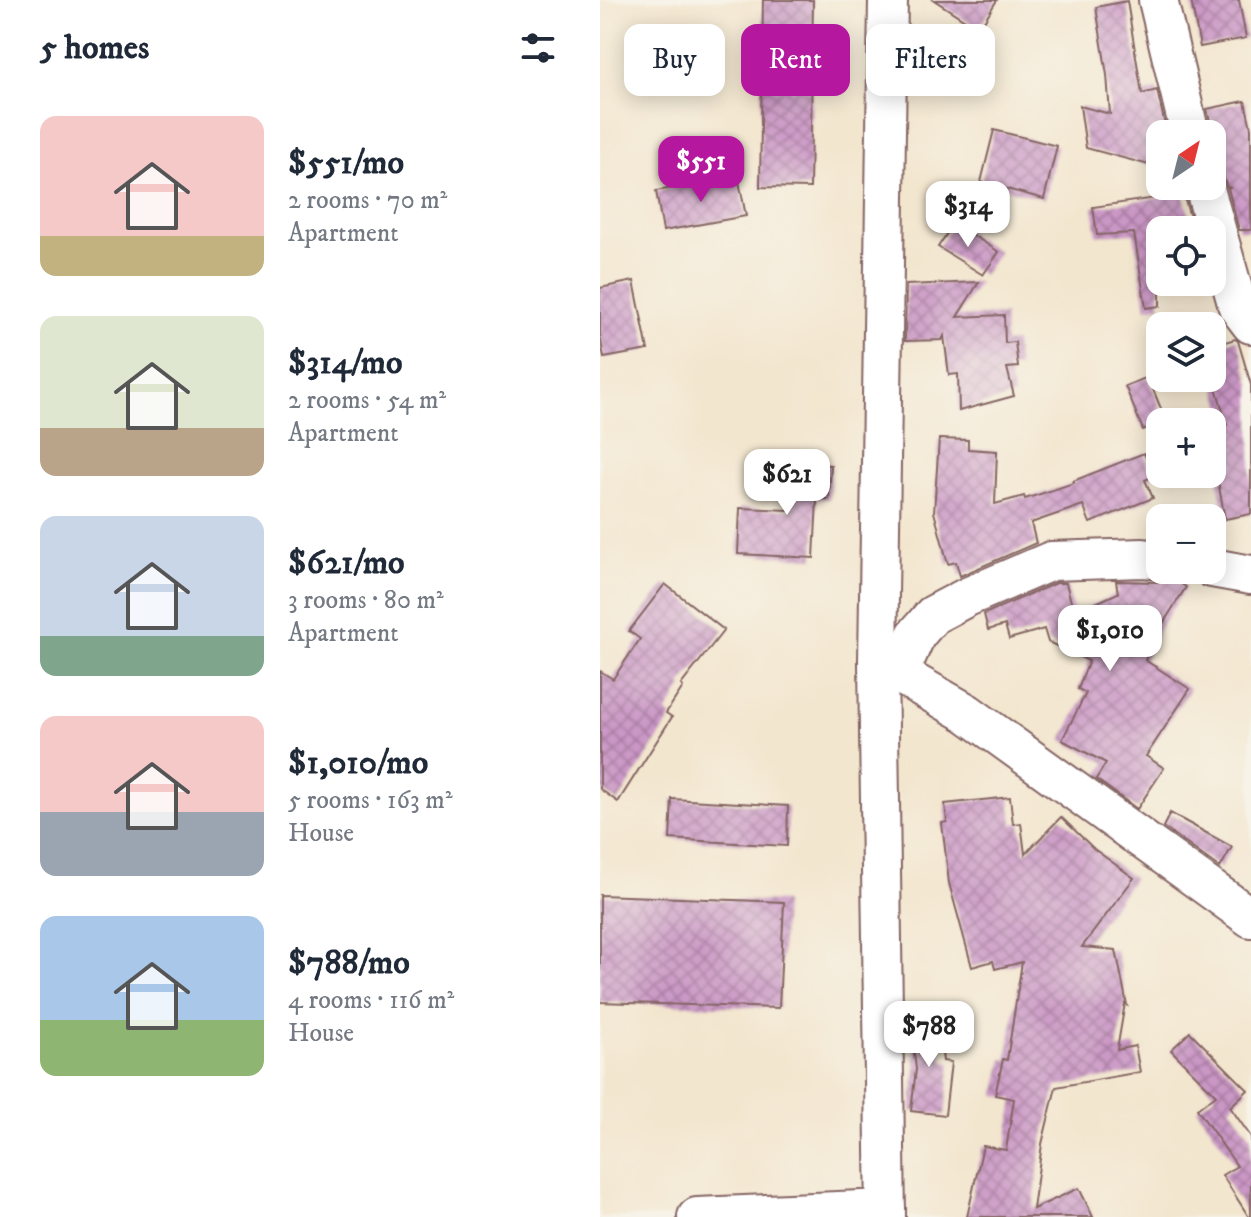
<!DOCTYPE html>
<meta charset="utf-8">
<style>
body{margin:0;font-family:"IM FELL DW Pica",serif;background:#f2f2f3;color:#1f2937;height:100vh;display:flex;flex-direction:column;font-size:30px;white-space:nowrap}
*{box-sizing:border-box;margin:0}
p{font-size:26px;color:#747a83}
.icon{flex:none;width:44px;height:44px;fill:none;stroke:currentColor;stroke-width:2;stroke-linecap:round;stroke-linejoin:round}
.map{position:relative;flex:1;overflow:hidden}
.panel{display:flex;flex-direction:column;background:#fff;width:600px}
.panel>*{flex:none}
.banner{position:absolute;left:24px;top:24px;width:506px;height:72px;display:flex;gap:16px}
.needle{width:52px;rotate:35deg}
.controls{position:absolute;left:546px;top:120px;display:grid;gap:16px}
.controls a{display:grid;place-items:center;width:80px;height:80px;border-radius:16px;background:#fff;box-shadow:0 4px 20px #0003;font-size:40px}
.price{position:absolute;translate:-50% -68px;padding:0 18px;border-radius:16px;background:#fff;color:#222;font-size:26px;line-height:52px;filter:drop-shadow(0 2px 4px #0008)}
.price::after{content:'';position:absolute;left:50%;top:48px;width:24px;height:18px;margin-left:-12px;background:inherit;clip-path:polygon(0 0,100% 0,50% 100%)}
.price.on{background:#b5179e;color:#fff}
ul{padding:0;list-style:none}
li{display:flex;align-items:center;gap:24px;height:200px;padding:0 40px}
li span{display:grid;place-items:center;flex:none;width:224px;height:160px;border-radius:16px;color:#555}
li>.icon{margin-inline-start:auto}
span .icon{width:96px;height:96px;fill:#fffc;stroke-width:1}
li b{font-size:34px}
h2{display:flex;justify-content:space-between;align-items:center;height:96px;padding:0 40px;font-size:34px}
.tag{padding:0 28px;border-radius:16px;background:#fff;box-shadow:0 4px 20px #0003;font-size:28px;line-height:72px}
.tag.on{background:#b5179e;color:#fff}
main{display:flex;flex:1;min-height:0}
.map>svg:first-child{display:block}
.building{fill:url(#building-cross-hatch)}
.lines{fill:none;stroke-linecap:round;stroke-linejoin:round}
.minor-casing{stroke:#856564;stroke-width:42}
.minor{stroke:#fff;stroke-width:38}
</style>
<main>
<section class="panel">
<h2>5 homes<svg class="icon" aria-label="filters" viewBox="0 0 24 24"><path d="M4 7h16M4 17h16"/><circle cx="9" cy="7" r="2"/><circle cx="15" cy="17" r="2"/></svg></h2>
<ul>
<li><span style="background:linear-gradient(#f6c9c9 75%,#c2b280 0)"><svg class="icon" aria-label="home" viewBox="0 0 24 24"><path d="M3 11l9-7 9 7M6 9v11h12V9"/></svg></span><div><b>$551/mo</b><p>2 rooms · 70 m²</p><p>Apartment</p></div></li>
<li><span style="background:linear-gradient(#dfe7d0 70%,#b9a48a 0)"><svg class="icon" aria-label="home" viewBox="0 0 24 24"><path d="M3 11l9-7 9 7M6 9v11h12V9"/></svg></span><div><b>$314/mo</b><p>2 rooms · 54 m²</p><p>Apartment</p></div></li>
<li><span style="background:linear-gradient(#c9d6e8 75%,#7fa58c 0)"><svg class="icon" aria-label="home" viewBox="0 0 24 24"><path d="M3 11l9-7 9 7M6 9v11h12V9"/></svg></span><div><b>$621/mo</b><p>3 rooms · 80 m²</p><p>Apartment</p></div></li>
<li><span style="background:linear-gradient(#f6c9c9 60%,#9aa5b1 0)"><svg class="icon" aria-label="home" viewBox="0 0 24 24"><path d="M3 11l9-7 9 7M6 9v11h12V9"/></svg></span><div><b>$1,010/mo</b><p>5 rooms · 163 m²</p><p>House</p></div></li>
<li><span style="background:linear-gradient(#a9c7e8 65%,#8fb573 0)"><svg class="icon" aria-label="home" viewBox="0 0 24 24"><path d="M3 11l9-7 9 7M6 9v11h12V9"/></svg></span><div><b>$788/mo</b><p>4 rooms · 116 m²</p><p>House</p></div></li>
</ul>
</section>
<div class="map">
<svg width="651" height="1217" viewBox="0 0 651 1217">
<defs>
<pattern id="building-cross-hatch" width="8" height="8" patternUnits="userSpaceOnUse" patternTransform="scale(2)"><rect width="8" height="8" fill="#cb98c6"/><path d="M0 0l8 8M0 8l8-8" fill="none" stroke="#a77ba1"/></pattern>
</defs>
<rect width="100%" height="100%" fill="#f7f3e8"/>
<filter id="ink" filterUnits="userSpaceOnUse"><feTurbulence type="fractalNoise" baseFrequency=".0125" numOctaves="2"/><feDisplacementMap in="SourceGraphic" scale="16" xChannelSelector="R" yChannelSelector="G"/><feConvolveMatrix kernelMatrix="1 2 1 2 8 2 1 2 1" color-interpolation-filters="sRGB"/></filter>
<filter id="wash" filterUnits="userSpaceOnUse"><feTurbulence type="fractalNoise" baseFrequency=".006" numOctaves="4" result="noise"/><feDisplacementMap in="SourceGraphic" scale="32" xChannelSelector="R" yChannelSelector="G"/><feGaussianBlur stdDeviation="1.8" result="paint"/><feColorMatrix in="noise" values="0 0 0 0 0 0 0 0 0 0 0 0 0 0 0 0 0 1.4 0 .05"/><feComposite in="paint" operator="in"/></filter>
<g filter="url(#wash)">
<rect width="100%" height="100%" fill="#f3e6cf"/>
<g id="blocks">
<g class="building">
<path d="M163 0H213L210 188 160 187Z"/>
<path d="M334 0H397L379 29Z"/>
<path d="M591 0H639L646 38 600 47Z"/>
<path d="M527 1 542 94 557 90 567 134H560V168L486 148 480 106 510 114 507 75 496 7Z"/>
<path d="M645 101 651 128V230H639L628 188H631L627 187 624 178 607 109Z"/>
<path d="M394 130 457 146 444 199 381 182Z"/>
<path d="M138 176 146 216 63 231 56 191Z"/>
<path d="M583 194 594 230H560V306L546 308 534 233 497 235 493 207Z"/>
<path d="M354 223 399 252 383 275 338 247Z"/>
<path d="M34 281 48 350 4 358 0 335V288Z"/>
<path d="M379 282 357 317 404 315 405 343 415 342 418 367 407 368 414 396 359 411 358 374 349 375 344 336 342 340 305 341 306 285Z"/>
<path d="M635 339 638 341 651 385V514L625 519 612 449V430L627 425 612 374V346Z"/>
<path d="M548 377 566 421 543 430 525 386Z"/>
<path d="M339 439 368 440V449L397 451 395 504 424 496 425 499 474 483 473 481 544 453 554 476 545 480 553 498 490 523 483 505 431 523 436 543 360 576 356 562 348 564 334 512Z"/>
<path d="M191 463 231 465 229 499H217L214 558 138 554 140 508 189 510Z"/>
<path d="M572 578 586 587 557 633 545 660 590 689 546 756 564 768 537 809 496 779 506 763 462 740 486 693 478 689 489 661 448 642 444 629 409 639 405 625 388 630 384 614 456 583H466L474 613 518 593 516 581 558 582Z"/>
<path d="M65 584 124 630 81 685 83 687 66 713 72 717 18 802 0 789V671L13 679 40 639 29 631Z"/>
<path d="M410 797 413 824 421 823 425 854 461 817 494 849 534 878 482 947 516 950 527 1005 525 1003 517 1050 535 1046 540 1072 456 1087 442 1144 433 1209 479 1188 493 1217H367L383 1146 406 1150 414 1099 395 1095 403 1059 407 1060 422 962 395 969 393 961 372 967 349 883 342 823 347 822 345 804Z"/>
<path d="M72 799 188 806 187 846 70 839Z"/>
<path d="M570 813 632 847 620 868 563 827Z"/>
<path d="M0 895 184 902 179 1008 0 1002Z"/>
<path d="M338 1018 343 1061 351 1062 345 1115 311 1111 316 1069 310 1022Z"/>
<path d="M590 1032 648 1090 630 1107 651 1137V1217H649L622 1175 637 1166 597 1109 616 1095 571 1050Z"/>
</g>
</g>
</g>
<g filter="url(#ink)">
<use href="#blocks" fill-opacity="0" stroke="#856564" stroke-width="2"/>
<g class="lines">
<g class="minor-casing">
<g id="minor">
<path d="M558 0 590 134"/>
<path d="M604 186 638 307 651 324"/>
<path d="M612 568 651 575"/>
<path d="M278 662 367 713 651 918"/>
<path d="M299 674 316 635 333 615 367 597 451 561 543 558 560 560"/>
<path d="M97 1217 286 1209"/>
<path d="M286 1217 278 662 288 0"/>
</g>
</g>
<use href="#minor" class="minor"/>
</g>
</g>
</svg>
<div class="controls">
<a><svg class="needle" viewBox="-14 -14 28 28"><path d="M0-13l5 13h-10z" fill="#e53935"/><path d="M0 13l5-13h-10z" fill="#747a83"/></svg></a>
<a><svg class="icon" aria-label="locate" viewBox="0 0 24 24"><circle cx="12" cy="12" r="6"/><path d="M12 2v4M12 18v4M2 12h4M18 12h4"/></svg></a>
<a><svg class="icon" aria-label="layers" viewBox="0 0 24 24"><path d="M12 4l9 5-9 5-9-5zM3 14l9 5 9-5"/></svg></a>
<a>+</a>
<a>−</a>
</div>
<b class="price on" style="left:101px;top:204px">$551</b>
<b class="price" style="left:368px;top:249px">$314</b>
<b class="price" style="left:187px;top:517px">$621</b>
<b class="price" style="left:510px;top:673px">$1,010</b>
<b class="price" style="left:329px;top:1069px">$788</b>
<div class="banner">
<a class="tag">Buy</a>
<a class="tag on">Rent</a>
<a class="tag">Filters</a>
</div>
</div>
</main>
